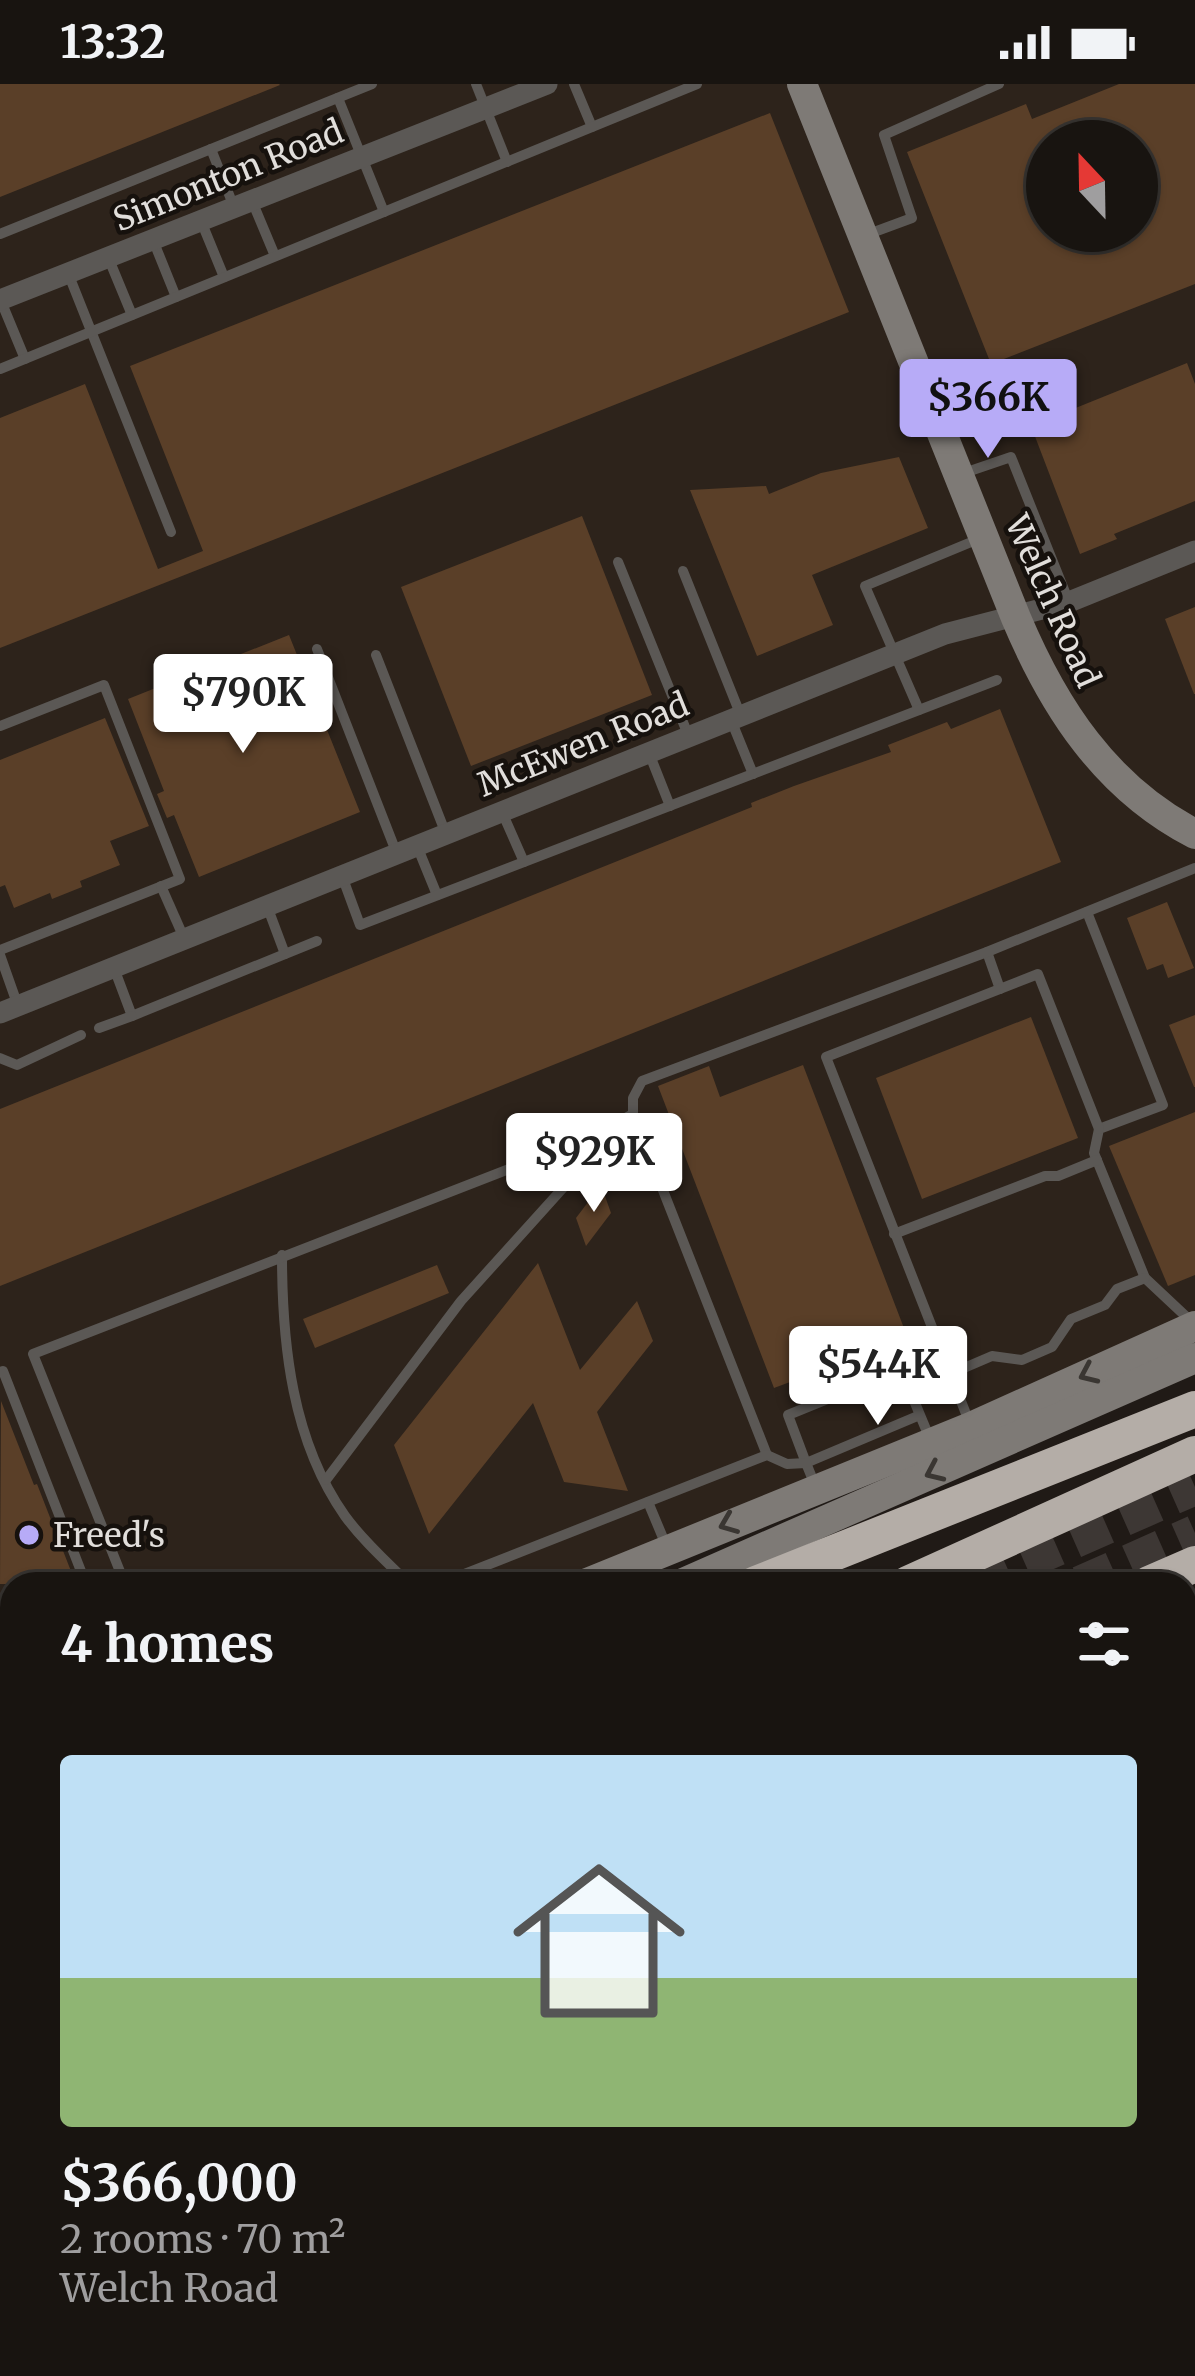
<!DOCTYPE html>
<meta charset="utf-8">
<style>
body{margin:0;font-family:Merriweather,serif;background:#211d19;color:#f1f3f6;height:100vh;display:flex;flex-direction:column;font-size:45px;white-space:nowrap}
*{box-sizing:border-box;margin:0}
p{font-size:39px;color:#9f9e9f}
.icon{flex:none;width:66px;height:66px;fill:none;stroke:currentColor;stroke-width:2;stroke-linecap:round;stroke-linejoin:round}
.map{position:relative;flex:1;overflow:hidden}
.panel{position:absolute;left:0px;top:1488px;width:1197px;height:804px;display:flex;flex-direction:column;background:#181410;border-radius:36px 36px 0 0;box-shadow:0 3px 9px #0004,0 0 0 3px #363330}
.panel>*{flex:none}
.needle{width:78px;rotate:338deg}
.fabs{position:absolute;left:1026px;top:36px;display:grid;gap:24px}
.fabs a{display:grid;place-items:center;width:132px;height:132px;border-radius:50%;background:#181410;box-shadow:0 3px 9px #0004,0 0 0 3px #363330;font-size:60px}
.price{position:absolute;translate:-50% -102px;padding:0 27px;border-radius:12px;background:#fff;color:#222;font-size:39px;line-height:78px;filter:drop-shadow(0 3px 6px #0008)}
.price::after{content:'';position:absolute;left:50%;top:72px;width:36px;height:27px;margin-left:-18px;background:inherit;clip-path:polygon(0 0,100% 0,50% 100%)}
.price.selected{background:#b7abf7;color:#111}
ul{padding:0;list-style:none}
li{display:grid;align-content:center;gap:24px;height:636px;padding:0 60px}
li+li{border-top:3px solid #363330}
li span{display:grid;place-items:center;height:372px;border-radius:12px;color:#555}
li>.icon{margin-inline-start:auto}
span .icon{width:216px;height:216px;fill:#fffc;stroke-width:1}
li b{font-size:51px}
h2{display:flex;justify-content:space-between;align-items:center;height:144px;padding:0 60px;font-size:51px}
.status{display:flex;justify-content:space-between;align-items:center;height:84px;padding:0 60px;background:#181410;direction:ltr}
.status svg{height:33px;fill:currentColor}
.map>svg:first-child{display:block}
.built{fill:#2d231b;fill-rule:evenodd}
.building{fill:#5a3f28;fill-rule:evenodd}
.lines{fill:none;stroke-linecap:round;stroke-linejoin:round}
.highway-tunnel{stroke:#3d3734;stroke-width:36;stroke-dasharray:36 18;stroke-linecap:butt}
.lane{stroke:#5b5855;stroke-width:10}
.street{stroke:#5b5855;stroke-width:21}
.secondary{stroke:#7e7a76;stroke-width:30}
.highway{stroke:#b4ada7;stroke-width:36}
.oneway{stroke:#3a3632}
.poi-dot{fill:#b7abf7;stroke:#16110d;stroke-width:4.5}
.labels{text-anchor:middle;stroke-width:9;stroke-linejoin:round;paint-order:stroke}
.street-label{font-size:33px;fill:#e1dedb;stroke:#16110d}
.poi-label{font-size:33px;fill:#e1dedb;stroke:#16110d;text-anchor:start}
</style>
<div class="status"><b>13:32</b><svg viewBox="0 0 49 12"><path d="M0 12V9h3v3zM5 12V6h3v6zM10 12V3h3v9zM15 12V0h3v12zM26 1h20v11H26zM47 4h2v5h-2z"/></svg></div>
<div class="map">
<svg width="1195" height="2292" viewBox="0 0 1195 2292">
<rect width="100%" height="100%" fill="#201a16"/>
<g class="built">
<path d="M0 0H1195V1228L995 1322 553 1500H12V1770L0 1776ZM1047 57H1137V147H1047Z"/>
<path d="M12 2194V2280H283L288 2292H0V2203Z"/>
</g>
<g class="building">
<path d="M0 0H279L280 1 0 113Z"/>
<path d="M1119 0H1195V200L991 280 907 68 1026 20 1032 35ZM1047 57H1137V147H1047Z"/>
<path d="M770 29 849 228 0 564V334L85 300 158 485 203 467 130 282Z"/>
<path d="M1187 279 1195 300V417L1114 450 1117 455 1080 470 1031 342Z"/>
<path d="M899 373 928 444 812 491 833 541 757 572 690 406 766 402 769 410 821 389Z"/>
<path d="M582 432 652 611 471 682 401 503Z"/>
<path d="M1195 523V610H1194L1165 535Z"/>
<path d="M289 551 360 728 199 793 174 731 167 734 157 710 164 707 128 615Z"/>
<path d="M1000 625 1061 778 0 1202V1025L752 723 751 719 794 702 891 668 888 661 947 638 951 645Z"/>
<path d="M105 634 149 742 110 757 120 781 80 797 82 803 52 815 50 809 14 824 5 801 0 803V676Z"/>
<path d="M1167 818 1194 884 1168 894 1163 880 1147 886 1127 834Z"/>
<path d="M1195 931V1003H1194L1169 941Z"/>
<path d="M1031 933 1078 1054 922 1115 876 994Z"/>
<path d="M803 981 907 1252 857 1271 860 1279 827 1292 825 1285 774 1304 658 1002 709 982 720 1013Z"/>
<path d="M1195 1028V1191L1168 1202 1109 1062Z"/>
<path d="M601 1101 611 1129 586 1162 576 1134Z"/>
<path d="M538 1179 580 1286 637 1217 653 1257 597 1328 628 1407 564 1398 533 1319 429 1450 394 1361Z"/>
<path d="M437 1181 449 1209 315 1264 303 1235Z"/>
<path d="M1 1317 34 1401 37 1400 76 1500H0Z"/>
</g>
<g class="lines">
<g class="highway-tunnel">
<path d="M975 1500 1195 1403"/>
<path d="M1080 1500 1195 1449"/>
<path d="M0 1981 12 1973"/>
<path d="M0 2038 12 2031"/>
</g>
<g class="lane">
<path d="M476 0 507 78"/>
<path d="M574 0 592 43"/>
<path d="M338 14 384 128"/>
<path d="M211 65 234 123"/>
<path d="M252 117 275 172"/>
<path d="M201 137 224 193"/>
<path d="M0 150 372 0"/>
<path d="M866 151 912 134 884 51 999 0"/>
<path d="M153 156 176 213"/>
<path d="M108 173 132 231"/>
<path d="M68 189 171 448"/>
<path d="M1 217 25 275"/>
<path d="M0 285 697 0"/>
<path d="M964 389 1011 373 1069 518"/>
<path d="M618 478 689 653"/>
<path d="M683 487 741 632"/>
<path d="M317 565 397 770"/>
<path d="M376 571 446 750"/>
<path d="M919 626 865 502 981 454"/>
<path d="M731 636 753 690"/>
<path d="M0 642 104 601 180 795 0 866"/>
<path d="M649 669 670 722"/>
<path d="M502 728 524 778"/>
<path d="M417 762 437 811"/>
<path d="M342 792 360 841 997 596"/>
<path d="M161 802 184 854"/>
<path d="M267 822 285 870"/>
<path d="M1087 828 1163 1021 1099 1045 1094 1069 1145 1194 1193 1239"/>
<path d="M987 868 1000 905"/>
<path d="M0 871 18 922"/>
<path d="M114 884 132 932 317 857"/>
<path d="M99 944 132 932"/>
<path d="M0 974 17 981 81 951"/>
<path d="M633 1030 767 1371"/>
<path d="M894 1150 1045 1092H1058L1097 1076"/>
<path d="M282 1171C282 1260 292 1357 345 1432 363 1457 387 1478 409 1500"/>
<path d="M0 1288 3 1287 86 1500"/>
<path d="M950 1290 992 1272 1022 1276 1052 1263 1071 1235 1105 1221 1117 1205 1145 1194"/>
<path d="M920 1331 901 1285 788 1331 806 1379 920 1331 930 1355"/>
<path d="M970 1340 826 973 1038 890 1099 1045"/>
<path d="M326 1396 461 1217 572 1094 589 1054"/>
<path d="M648 1418 666 1461"/>
<path d="M125 1500 33 1270 589 1054 633 1030V1014L642 997 987 868 1195 784"/>
<path d="M439 1500 767 1371 787 1380 806 1379 815 1401"/>
<path d="M1185 1905 1195 1901"/>
<path d="M1185 2195 1195 2191"/>
<path d="M0 2234 12 2226"/>
<path d="M259 2280 264 2292"/>
<path d="M941 2292 971 2280"/>
</g>
<g class="street">
<path d="M0 216 547 0"/>
<path d="M0 929 945 550 1069 518 1195 467"/>
<path d="M1185 1758 1195 1754"/>
<path d="M1185 2049 1195 2045"/>
<path d="M302 2280 306 2292"/>
<path d="M639 2280 644 2292"/>
<path d="M477 2292 506 2280"/>
</g>
<g class="secondary">
<path d="M802 0 1016 534C1054 624 1106 704 1195 750"/>
<path d="M585 1500 971 1343 1195 1242"/>
<path d="M681 1500 1195 1274"/>
<path d="M1185 1540 1195 1535"/>
<path d="M0 1786 12 1779"/>
<path d="M0 1874 12 1867"/>
<path d="M0 2176 12 2168"/>
</g>
<g class="highway">
<path d="M756 1500 1195 1325"/>
<path d="M908 1500 1195 1370"/>
<path d="M1149 1500 1195 1480"/>
<path d="M0 1826 12 1820"/>
<path d="M0 1957 12 1949"/>
<path d="M0 2070 12 2062"/>
<path d="M0 2152 12 2141"/>
</g>
</g>
<defs><path id="oneway-chevron" d="M-2-3.5L2.5 0L-2 3.5" fill="none" stroke-width="1.6" stroke-linecap="round" stroke-linejoin="round" transform="scale(3)"/></defs>
<g class="oneway">
<use href="#oneway-chevron" transform="translate(1088 1290) rotate(156)"/>
<use href="#oneway-chevron" transform="translate(934 1388) rotate(156)"/>
<use href="#oneway-chevron" transform="translate(728 1440) rotate(158)"/>
</g>
<circle class="poi-dot" cx="29" cy="1451" r="12"/>
<g class="labels">
<g class="street-label">
<text transform="translate(228 91) rotate(-22)" y="12">Simonton Road</text>
<text transform="translate(1053 517) rotate(66)" y="12">Welch Road</text>
<text transform="translate(583 660) rotate(-22)" y="12">McEwen Road</text>
</g>
<g class="poi-label">
<text x="53" y="1463">Freed's</text>
</g>
</g>
</svg>
<div class="fabs">
<a><svg class="needle" viewBox="-14 -14 28 28"><path d="M0-13l5 13h-10z" fill="#e53935"/><path d="M0 13l5-13h-10z" fill="#9f9e9f"/></svg></a>
</div>
<b class="price selected" style="left:988px;top:377px">$366K</b>
<b class="price" style="left:243px;top:672px">$790K</b>
<b class="price" style="left:594px;top:1131px">$929K</b>
<b class="price" style="left:878px;top:1344px">$544K</b>
<section class="panel">
<h2>4 homes<svg class="icon" aria-label="filters" viewBox="0 0 24 24"><path d="M4 7h16M4 17h16"/><circle cx="9" cy="7" r="2"/><circle cx="15" cy="17" r="2"/></svg></h2>
<ul>
<li><span style="background:linear-gradient(#bfe0f5 60%,#8fb573 0)"><svg class="icon" aria-label="home" viewBox="0 0 24 24"><path d="M3 11l9-7 9 7M6 9v11h12V9"/></svg></span><div><b>$366,000</b><p>2 rooms · 70 m²</p><p>Welch Road</p></div></li>
</ul>
</section>
</div>
